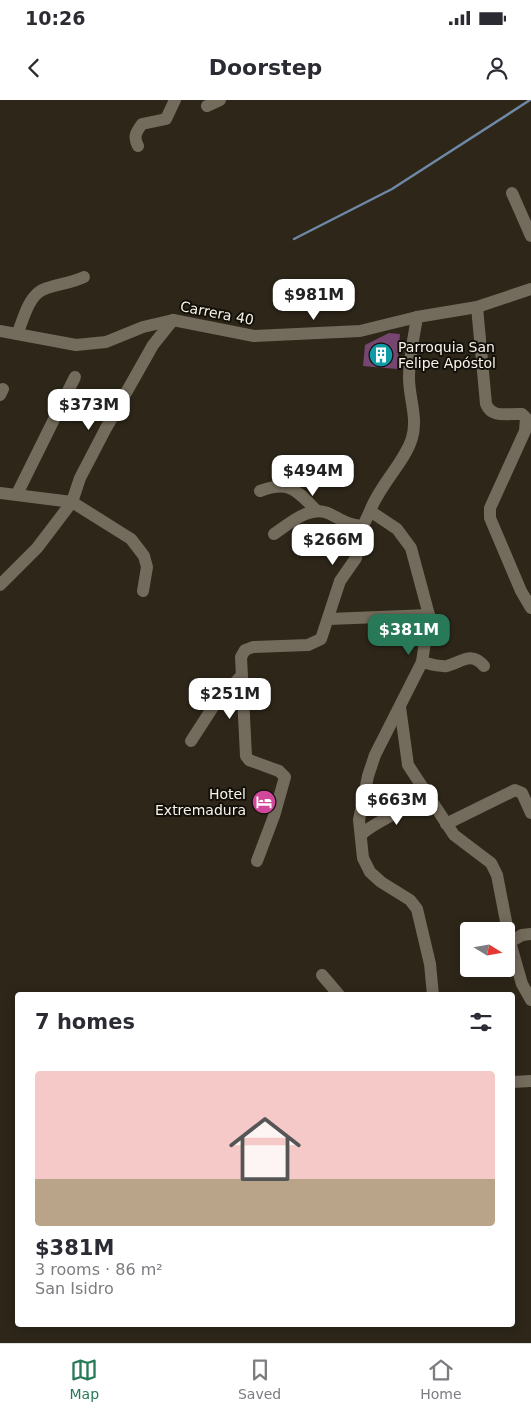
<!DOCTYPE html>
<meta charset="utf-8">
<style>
body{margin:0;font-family:"DejaVu Sans",sans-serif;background:#f2f2f3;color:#2b2b33;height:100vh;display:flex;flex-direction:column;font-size:19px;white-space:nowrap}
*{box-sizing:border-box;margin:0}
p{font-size:16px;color:#7c7c81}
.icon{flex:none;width:28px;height:28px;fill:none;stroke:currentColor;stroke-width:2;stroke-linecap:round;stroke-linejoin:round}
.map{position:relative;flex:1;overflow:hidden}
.sheet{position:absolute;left:15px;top:892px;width:500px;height:335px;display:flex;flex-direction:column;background:#fff;border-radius:5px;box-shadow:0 2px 12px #0003}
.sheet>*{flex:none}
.needle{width:32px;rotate:101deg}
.fabs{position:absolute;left:460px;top:822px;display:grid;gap:10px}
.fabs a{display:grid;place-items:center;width:55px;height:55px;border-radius:5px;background:#fff;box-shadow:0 2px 12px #0003;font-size:25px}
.price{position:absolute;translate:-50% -42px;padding:0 11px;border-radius:10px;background:#fff;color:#222;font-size:16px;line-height:32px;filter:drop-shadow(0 1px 2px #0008)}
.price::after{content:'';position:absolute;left:50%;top:30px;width:15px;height:11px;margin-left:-8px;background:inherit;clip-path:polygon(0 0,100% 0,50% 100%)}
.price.selected{background:#277958;color:#fff}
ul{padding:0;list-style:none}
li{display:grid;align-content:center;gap:10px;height:265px;padding:0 20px}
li+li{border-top:1px solid #e1e1e2}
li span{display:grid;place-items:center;height:155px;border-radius:5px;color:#555}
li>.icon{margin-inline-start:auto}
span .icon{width:90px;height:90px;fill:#fffc;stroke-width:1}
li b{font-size:21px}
h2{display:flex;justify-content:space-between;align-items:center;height:60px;padding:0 20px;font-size:21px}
.status{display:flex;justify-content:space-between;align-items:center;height:35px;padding:0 25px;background:#fff;direction:ltr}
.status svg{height:14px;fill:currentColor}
header{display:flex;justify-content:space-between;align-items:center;height:65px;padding:0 20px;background:#fff;font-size:22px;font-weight:600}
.tab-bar{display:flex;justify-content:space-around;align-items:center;height:70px;border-top:1px solid #e1e1e2;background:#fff;font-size:14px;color:#7c7c81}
.tab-bar a{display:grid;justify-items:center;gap:2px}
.tab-bar .selected{color:#277958}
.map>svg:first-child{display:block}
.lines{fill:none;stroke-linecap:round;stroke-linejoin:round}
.stream{stroke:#6e88a6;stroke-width:2.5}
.building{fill:#764671}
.minor{stroke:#736b5b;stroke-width:12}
.labels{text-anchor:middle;stroke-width:4;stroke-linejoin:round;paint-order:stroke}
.street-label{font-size:14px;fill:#f9f4eb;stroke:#13100a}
.poi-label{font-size:14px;fill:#f9f4eb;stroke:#13100a;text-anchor:start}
</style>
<div class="status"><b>10:26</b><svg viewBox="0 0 49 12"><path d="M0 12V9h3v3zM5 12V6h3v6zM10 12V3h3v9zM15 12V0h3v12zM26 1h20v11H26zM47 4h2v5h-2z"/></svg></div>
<header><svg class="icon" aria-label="back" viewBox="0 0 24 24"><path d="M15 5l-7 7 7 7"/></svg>Doorstep<svg class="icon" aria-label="person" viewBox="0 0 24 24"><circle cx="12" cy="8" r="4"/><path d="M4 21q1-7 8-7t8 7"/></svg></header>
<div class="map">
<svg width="531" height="1243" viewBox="0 0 531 1243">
<rect width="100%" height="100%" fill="#2d2619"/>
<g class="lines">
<path class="stream" d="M294 139 392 89 530 0"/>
</g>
<path class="building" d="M389 233 400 234 397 269 363 266 365 245Z"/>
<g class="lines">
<g class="minor">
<path d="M207 6 220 0"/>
<path d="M138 46C133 37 136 32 142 24L166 19 175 0"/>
<path d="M512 93 531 136"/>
<path d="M477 207 486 304C492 319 508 313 522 314L526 318 525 331 490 408V418L521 491 531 508"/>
<path d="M417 217C414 237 409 257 409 278 409 298 418 318 412 338 405 362 380 384 370 411L397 429 411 448 429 515 422 562 375 655 368 676 359 720 363 758 370 772 381 782 410 800 417 809 430 864 433 895"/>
<path d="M0 231 76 245 106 242 143 227 173 220 254 236 360 231 417 217 477 207 531 189"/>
<path d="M17 234C23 221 27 201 39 192 48 185 71 184 84 177"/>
<path d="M0 295 3 289"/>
<path d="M260 391C290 380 296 390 316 410"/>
<path d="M0 393 72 402 131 439 144 456 147 467 143 491"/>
<path d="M17 394 75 277"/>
<path d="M274 434C290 423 311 404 330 414 342 420 350 426 363 426"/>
<path d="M0 485 37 448 72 402 80 378 105 330 153 245 173 220"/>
<path d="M329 519 429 515"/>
<path d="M422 562C430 564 439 567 447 566 462 562 471 551 484 566"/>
<path d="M400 607 408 665 454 735 491 763 497 775 510 842 522 884 531 900"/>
<path d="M191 641 215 604 241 576"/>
<path d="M446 724 515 690 522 693 531 713"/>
<path d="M361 735C373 722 403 713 411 700"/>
<path d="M257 761 274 716 285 677 279 671 249 660 246 656 241 557 245 550 253 547 308 545 321 539 340 481 356 458 363 426 370 411"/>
<path d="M510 842 522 835 531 834"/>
<path d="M322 875 339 895"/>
<path d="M512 982 531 981"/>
</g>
</g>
<defs>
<g id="building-disc" transform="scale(1.25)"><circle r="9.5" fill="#0f9aa8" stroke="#13100a"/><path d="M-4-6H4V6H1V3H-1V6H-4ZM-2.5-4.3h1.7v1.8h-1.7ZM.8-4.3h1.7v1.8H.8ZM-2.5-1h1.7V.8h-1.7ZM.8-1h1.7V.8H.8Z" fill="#fff"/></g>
<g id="hotel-disc" transform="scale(1.25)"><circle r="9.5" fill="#d1479c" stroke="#13100a"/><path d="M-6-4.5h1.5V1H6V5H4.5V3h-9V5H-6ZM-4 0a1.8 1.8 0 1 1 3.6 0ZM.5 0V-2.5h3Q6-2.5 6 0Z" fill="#fff"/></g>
</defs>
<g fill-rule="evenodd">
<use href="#building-disc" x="381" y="255"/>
<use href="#hotel-disc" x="264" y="702"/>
</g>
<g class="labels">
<g class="street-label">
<text transform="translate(217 213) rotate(11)" y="5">Carrera 40</text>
</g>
<g class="poi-label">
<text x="398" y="252">Parroquia San<tspan x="398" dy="16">Felipe Apóstol</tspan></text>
<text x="246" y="699" text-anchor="end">Hotel<tspan x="246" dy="16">Extremadura</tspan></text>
</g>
</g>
</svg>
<div class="fabs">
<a><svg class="needle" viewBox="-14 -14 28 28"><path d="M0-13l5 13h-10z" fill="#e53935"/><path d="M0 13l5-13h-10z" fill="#7c7c81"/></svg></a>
</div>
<b class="price" style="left:314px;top:221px">$981M</b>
<b class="price" style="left:89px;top:331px">$373M</b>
<b class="price" style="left:313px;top:397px">$494M</b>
<b class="price" style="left:333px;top:466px">$266M</b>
<b class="price selected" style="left:409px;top:556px">$381M</b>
<b class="price" style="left:230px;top:620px">$251M</b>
<b class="price" style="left:397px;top:726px">$663M</b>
<section class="sheet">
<h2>7 homes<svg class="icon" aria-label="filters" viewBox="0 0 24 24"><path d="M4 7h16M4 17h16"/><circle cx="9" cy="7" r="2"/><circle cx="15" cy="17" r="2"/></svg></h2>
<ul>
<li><span style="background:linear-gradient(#f6c9c9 70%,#b9a48a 0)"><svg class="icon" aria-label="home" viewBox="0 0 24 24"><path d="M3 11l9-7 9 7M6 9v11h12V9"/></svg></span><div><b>$381M</b><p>3 rooms · 86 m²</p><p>San Isidro</p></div></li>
</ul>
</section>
</div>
<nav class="tab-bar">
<a class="selected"><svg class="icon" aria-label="map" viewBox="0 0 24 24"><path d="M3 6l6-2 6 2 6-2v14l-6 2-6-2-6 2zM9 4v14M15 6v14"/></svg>Map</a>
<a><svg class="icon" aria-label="saved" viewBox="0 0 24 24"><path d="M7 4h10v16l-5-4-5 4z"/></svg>Saved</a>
<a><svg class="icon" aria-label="home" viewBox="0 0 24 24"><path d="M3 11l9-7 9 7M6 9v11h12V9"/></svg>Home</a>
</nav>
